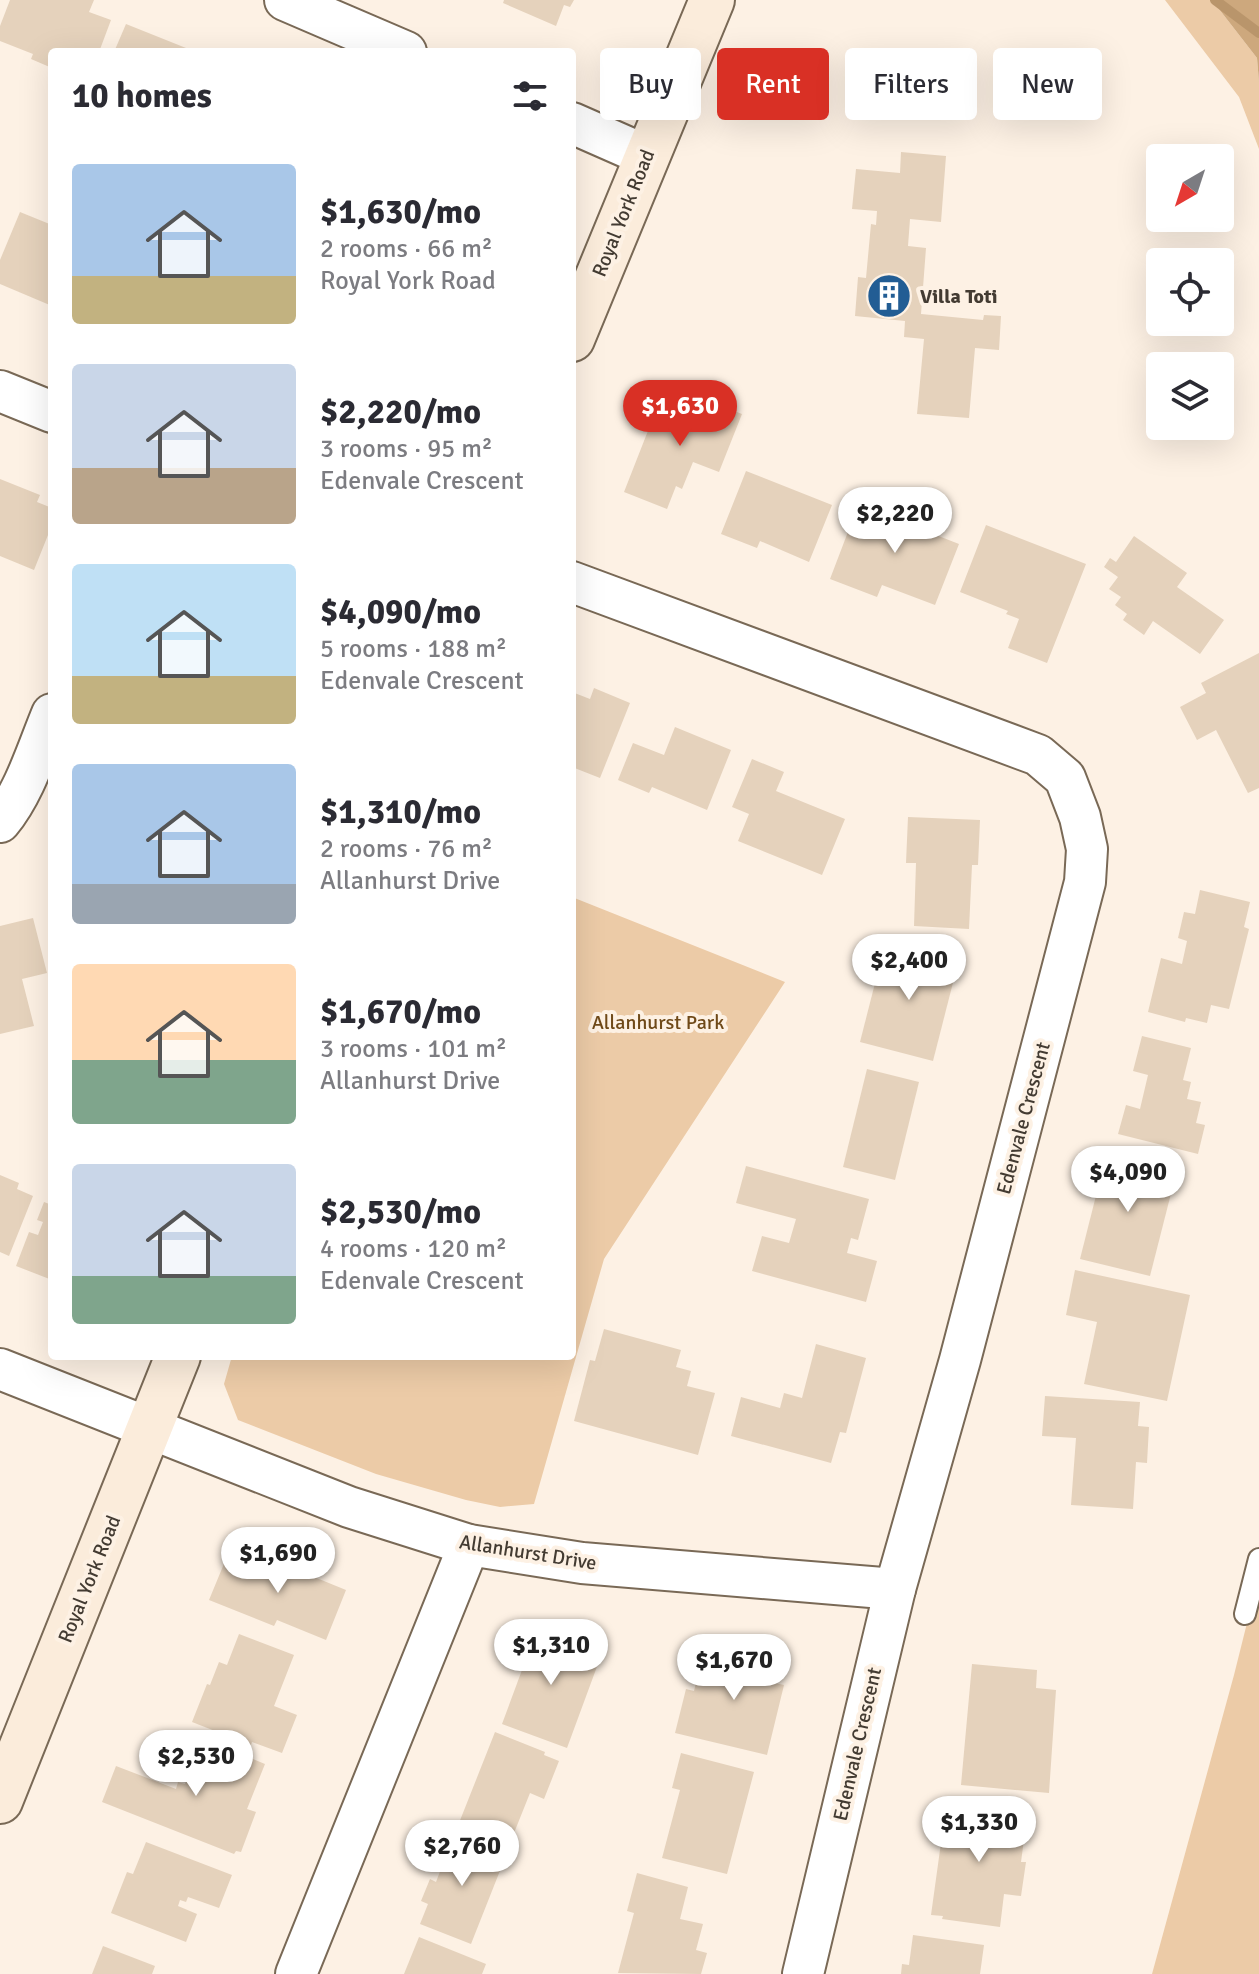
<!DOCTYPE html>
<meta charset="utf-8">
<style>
body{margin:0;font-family:Signika,sans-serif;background:#f2f2f3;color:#2b2b33;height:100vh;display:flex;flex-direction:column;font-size:30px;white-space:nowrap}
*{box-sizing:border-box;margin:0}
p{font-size:26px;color:#7c7c81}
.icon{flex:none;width:44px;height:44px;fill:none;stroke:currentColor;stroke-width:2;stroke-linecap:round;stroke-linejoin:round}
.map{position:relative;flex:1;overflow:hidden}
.details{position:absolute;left:48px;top:48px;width:528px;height:1312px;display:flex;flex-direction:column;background:#fff;border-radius:8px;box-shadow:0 8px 32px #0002}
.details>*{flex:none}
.top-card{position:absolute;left:600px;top:48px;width:538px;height:72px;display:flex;gap:16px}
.needle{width:52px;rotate:219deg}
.controls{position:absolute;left:1146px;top:144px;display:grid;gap:16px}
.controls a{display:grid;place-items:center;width:88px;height:88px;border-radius:8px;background:#fff;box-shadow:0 8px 32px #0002;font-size:40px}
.price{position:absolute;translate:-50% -68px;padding:0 18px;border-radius:28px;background:#fff;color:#222;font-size:26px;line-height:52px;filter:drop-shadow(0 2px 4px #0008)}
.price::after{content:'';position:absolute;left:50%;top:48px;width:24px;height:18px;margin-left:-12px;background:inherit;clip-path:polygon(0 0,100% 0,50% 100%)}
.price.current{background:#d93025;color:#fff}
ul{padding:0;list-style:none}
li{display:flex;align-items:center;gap:24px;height:200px;padding:0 24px}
li span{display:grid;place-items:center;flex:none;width:224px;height:160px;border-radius:8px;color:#555}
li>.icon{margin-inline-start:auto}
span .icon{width:96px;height:96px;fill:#fffc;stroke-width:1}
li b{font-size:34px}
h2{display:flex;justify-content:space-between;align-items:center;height:96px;padding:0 24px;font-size:34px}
.pill{padding:0 28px;border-radius:8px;background:#fff;box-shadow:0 8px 32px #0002;font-size:28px;line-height:72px}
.pill.current{background:#d93025;color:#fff}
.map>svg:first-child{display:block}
.green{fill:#eccba7}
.forest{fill:#cda87d}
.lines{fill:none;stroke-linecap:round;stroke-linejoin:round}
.stream{stroke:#b9956b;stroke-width:10}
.building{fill:#e5d2bc}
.lane-casing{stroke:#796956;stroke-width:24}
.street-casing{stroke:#796956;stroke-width:44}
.secondary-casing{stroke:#796956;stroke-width:48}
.lane{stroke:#fff;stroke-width:20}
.street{stroke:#fff;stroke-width:40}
.secondary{stroke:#fbecdb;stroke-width:44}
.labels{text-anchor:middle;stroke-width:8;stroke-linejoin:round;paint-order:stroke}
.street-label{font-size:20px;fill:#433b32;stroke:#fdf1e4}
.poi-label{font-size:20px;font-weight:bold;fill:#433b32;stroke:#fdf1e4;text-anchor:start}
.park-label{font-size:20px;fill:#6f4918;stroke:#fdf1e4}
</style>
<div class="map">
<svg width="1259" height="1974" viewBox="0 0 1259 1974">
<rect width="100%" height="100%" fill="#fdf1e4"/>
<g class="green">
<path d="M1165 0H1212L1257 58 1259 82V149L1239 97Z"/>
<path d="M572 897 785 982 604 1259 534 1504 500 1507 466 1500 376 1474 238 1420 224 1384 232 1356H572Z"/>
<path d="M1259 1575V1974H1152L1234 1675Z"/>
</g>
<path class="forest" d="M1212 0H1259V82L1257 58Z"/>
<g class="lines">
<path class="stream" d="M1215 0 1259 33"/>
</g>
<g class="building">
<path d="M10 0H94L89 12 111 20 99 52H52V68L31 59 33 54 0 41V26Z"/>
<path d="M504 0H574L570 7 564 5 556 26 503 3Z"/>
<path d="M126 24 196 52H114Z"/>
<path d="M901 152 946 156 941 222 910 219 908 246 926 248 921 314 983 320 984 315 1001 316 999 350 975 348 969 418 917 414 924 339 904 337 905 321 855 316 858 277 866 278 871 224 876 225 877 211 852 209 856 169 900 173Z"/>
<path d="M20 212 52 225V306L0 284V260Z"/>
<path d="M662 395 707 413 711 402 742 414 719 472 693 462 682 489 676 486 667 509 624 492Z"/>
<path d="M746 471 832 505 809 562 760 541 757 548 721 534Z"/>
<path d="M0 479 40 495 37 502 52 508V525L34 570 0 556Z"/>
<path d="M859 503 899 519 903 510 940 524 936 535 959 544 935 605 882 585 877 597 830 579Z"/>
<path d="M986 525 1086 564 1047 663 1008 648 1019 619 1006 614 1008 611 960 592Z"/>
<path d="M1134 536 1187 573 1177 587 1224 620 1200 654 1153 621 1144 635 1123 620 1127 614 1115 605 1121 597 1109 589 1118 577 1104 567 1110 558 1116 562Z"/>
<path d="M1259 653V788L1248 793 1216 730 1197 740 1180 707 1206 693 1201 683Z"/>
<path d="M594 688 630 703 600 778 572 767V692L590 699Z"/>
<path d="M675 727 731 750 707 810 652 787 649 793 618 780 633 743 664 755Z"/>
<path d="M752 759 784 772 776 791 845 819 822 875 738 841 749 814 732 807Z"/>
<path d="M908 817 980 820 978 865H972L969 929 914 926 916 863H906Z"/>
<path d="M1200 890 1250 902 1244 927 1249 929 1229 1009 1211 1005 1207 1023 1186 1018 1185 1022 1148 1012 1161 958 1182 964 1187 941 1178 938 1184 912 1195 914Z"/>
<path d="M33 918 47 973 22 979 34 1026 0 1034V926Z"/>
<path d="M885 944 958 963 933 1061 860 1042Z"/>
<path d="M1142 1036 1191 1048 1183 1080 1191 1082 1187 1099 1201 1102 1196 1123 1205 1125 1198 1154 1118 1134 1126 1105 1140 1109 1148 1075 1133 1071Z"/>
<path d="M867 1069 919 1082 895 1180 843 1167Z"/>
<path d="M1107 1152 1177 1170 1150 1276 1080 1259Z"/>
<path d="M746 1166 869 1199 858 1240 851 1238 847 1253 877 1261 866 1302 752 1271 762 1236 789 1243 796 1219 736 1203Z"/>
<path d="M0 1175 19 1183 17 1189 33 1196 9 1256 0 1252Z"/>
<path d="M44 1202 52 1205V1280L16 1266 29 1232 38 1235 43 1222 37 1220Z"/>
<path d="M1075 1270 1190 1295 1167 1401 1084 1384 1097 1322 1066 1315Z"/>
<path d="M604 1329 681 1350 676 1367 691 1371 687 1386 715 1393 698 1455 574 1421 590 1360 595 1361Z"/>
<path d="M816 1344 866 1358 846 1433 840 1432 831 1463 731 1436 741 1397 780 1408 784 1393 802 1398Z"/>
<path d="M1045 1396 1140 1402 1138 1426 1149 1427 1147 1463 1136 1462 1133 1509 1071 1505 1076 1438 1042 1436Z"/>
<path d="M228 1554 256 1564 260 1555 346 1590 326 1640 277 1620 274 1626 209 1600Z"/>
<path d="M532 1627 602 1653 567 1748 502 1724 522 1670 516 1668Z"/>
<path d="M239 1634 294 1655 274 1706 297 1715 282 1753 252 1742 251 1745 192 1722 207 1684 210 1685 219 1662 227 1665Z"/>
<path d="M716 1645 781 1661 775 1683 784 1685 767 1755 675 1733 686 1689 694 1691 700 1666 711 1668Z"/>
<path d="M972 1664 1037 1670 1036 1688 1056 1690 1049 1793 961 1785Z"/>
<path d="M495 1732 545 1752 544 1755 559 1761 544 1799 530 1793 510 1843 459 1823Z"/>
<path d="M203 1739 265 1764 247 1809 256 1812 241 1852 236 1851 234 1854 102 1802 116 1766 176 1789 178 1782 185 1784Z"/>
<path d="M681 1753 754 1772 727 1874 662 1858 680 1790 672 1788Z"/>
<path d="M959 1799 1017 1807 1014 1830 1025 1832 1021 1862H1026L1021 1896 1004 1894 1000 1927 942 1919 943 1916 931 1915 944 1821 956 1823Z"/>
<path d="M455 1832 507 1853 471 1944 420 1924 428 1904 421 1901 430 1879 436 1882Z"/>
<path d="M146 1842 232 1875 219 1908 188 1897 186 1902 180 1900 178 1906 197 1914 186 1942 111 1913 127 1872 133 1874Z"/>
<path d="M637 1873 688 1887 680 1919 703 1924 696 1950 707 1953 701 1974 618 1973 634 1913 627 1911Z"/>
<path d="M913 1935 984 1945 980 1974H901L902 1964 909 1965Z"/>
<path d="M419 1937 486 1964 482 1974H404Z"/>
<path d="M103 1946 155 1966 152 1974H92Z"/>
</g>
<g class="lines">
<g class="lane-casing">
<path id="lane" d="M1245 1614 1259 1559"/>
</g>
<g class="street-casing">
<g id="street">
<path d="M285 0 406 52"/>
<path d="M572 123 647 156"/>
<path d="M0 391 52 412"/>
<path d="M572 582 1038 755 1065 778 1080 817 1087 849 1085 882 960 1360 895 1589 803 1974"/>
<path d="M0 822C25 792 37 750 52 714"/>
<path d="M0 1369 349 1507 469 1545 582 1563 895 1589"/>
<path d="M296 1974 469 1545"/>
</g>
</g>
<g class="secondary-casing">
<g id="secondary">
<path d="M572 339 712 0"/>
<path d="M0 1801 178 1356"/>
</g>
</g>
<use href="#lane" class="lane"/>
<use href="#street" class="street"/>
<use href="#secondary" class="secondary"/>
</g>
<defs>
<g id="building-disc" transform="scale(2.3)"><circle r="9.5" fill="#225d94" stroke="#fdf1e4"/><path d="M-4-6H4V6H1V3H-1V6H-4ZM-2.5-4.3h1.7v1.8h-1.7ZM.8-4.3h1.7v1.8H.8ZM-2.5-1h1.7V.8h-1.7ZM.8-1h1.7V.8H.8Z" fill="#fff"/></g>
</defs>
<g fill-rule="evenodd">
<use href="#building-disc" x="889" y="296"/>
</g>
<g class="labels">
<g class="street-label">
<text transform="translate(623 213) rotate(-68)" y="7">Royal York Road</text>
<text transform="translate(1023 1118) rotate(-75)" y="7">Edenvale Crescent</text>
<text transform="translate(528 1552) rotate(9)" y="7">Allanhurst Drive</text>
<text transform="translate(89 1579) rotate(-68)" y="7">Royal York Road</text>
<text transform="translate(857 1744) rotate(-77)" y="7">Edenvale Crescent</text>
</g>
<g class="poi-label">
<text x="920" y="303">Villa Toti</text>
</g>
<g class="park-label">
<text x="658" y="1029">Allanhurst Park</text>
</g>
</g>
</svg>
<div class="controls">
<a><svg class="needle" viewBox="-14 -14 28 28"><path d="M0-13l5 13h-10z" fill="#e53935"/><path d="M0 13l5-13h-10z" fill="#7c7c81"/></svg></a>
<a><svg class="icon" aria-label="locate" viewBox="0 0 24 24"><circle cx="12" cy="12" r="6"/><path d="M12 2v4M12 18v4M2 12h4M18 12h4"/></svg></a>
<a><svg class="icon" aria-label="layers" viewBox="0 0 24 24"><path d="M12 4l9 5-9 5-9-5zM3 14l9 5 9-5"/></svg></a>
</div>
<b class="price current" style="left:680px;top:448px">$1,630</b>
<b class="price" style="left:895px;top:555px">$2,220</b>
<b class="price" style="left:909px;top:1002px">$2,400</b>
<b class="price" style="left:1128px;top:1214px">$4,090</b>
<b class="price" style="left:278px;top:1595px">$1,690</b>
<b class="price" style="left:551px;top:1687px">$1,310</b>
<b class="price" style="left:734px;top:1702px">$1,670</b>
<b class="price" style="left:196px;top:1798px">$2,530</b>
<b class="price" style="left:979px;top:1864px">$1,330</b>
<b class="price" style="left:462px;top:1888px">$2,760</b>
<div class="top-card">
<a class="pill">Buy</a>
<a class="pill current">Rent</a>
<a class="pill">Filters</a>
<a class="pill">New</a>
</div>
<section class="details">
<h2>10 homes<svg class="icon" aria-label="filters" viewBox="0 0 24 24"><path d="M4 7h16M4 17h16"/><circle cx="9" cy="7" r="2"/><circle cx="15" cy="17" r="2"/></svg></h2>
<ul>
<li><span style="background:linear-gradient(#a9c7e8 70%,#c2b280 0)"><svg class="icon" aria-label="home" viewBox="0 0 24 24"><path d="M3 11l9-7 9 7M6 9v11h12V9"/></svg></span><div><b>$1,630/mo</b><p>2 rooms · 66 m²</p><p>Royal York Road</p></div></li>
<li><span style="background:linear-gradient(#c9d6e8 65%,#b9a48a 0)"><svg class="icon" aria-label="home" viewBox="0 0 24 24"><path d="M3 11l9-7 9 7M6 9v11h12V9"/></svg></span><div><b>$2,220/mo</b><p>3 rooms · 95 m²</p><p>Edenvale Crescent</p></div></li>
<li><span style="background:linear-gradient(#bfe0f5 70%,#c2b280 0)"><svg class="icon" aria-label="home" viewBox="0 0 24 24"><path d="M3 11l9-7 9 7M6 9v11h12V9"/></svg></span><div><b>$4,090/mo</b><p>5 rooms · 188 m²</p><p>Edenvale Crescent</p></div></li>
<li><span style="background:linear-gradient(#a9c7e8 75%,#9aa5b1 0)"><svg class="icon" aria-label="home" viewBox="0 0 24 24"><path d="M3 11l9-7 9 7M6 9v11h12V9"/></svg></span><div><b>$1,310/mo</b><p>2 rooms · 76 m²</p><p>Allanhurst Drive</p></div></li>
<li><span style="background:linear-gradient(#ffd9b3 60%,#7fa58c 0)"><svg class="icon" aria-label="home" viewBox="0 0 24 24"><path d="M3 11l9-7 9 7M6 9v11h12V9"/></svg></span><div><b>$1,670/mo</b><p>3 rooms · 101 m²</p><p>Allanhurst Drive</p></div></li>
<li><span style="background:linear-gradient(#c9d6e8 70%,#7fa58c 0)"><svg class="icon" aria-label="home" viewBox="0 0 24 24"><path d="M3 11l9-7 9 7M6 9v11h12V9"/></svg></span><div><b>$2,530/mo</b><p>4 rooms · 120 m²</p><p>Edenvale Crescent</p></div></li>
</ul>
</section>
</div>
